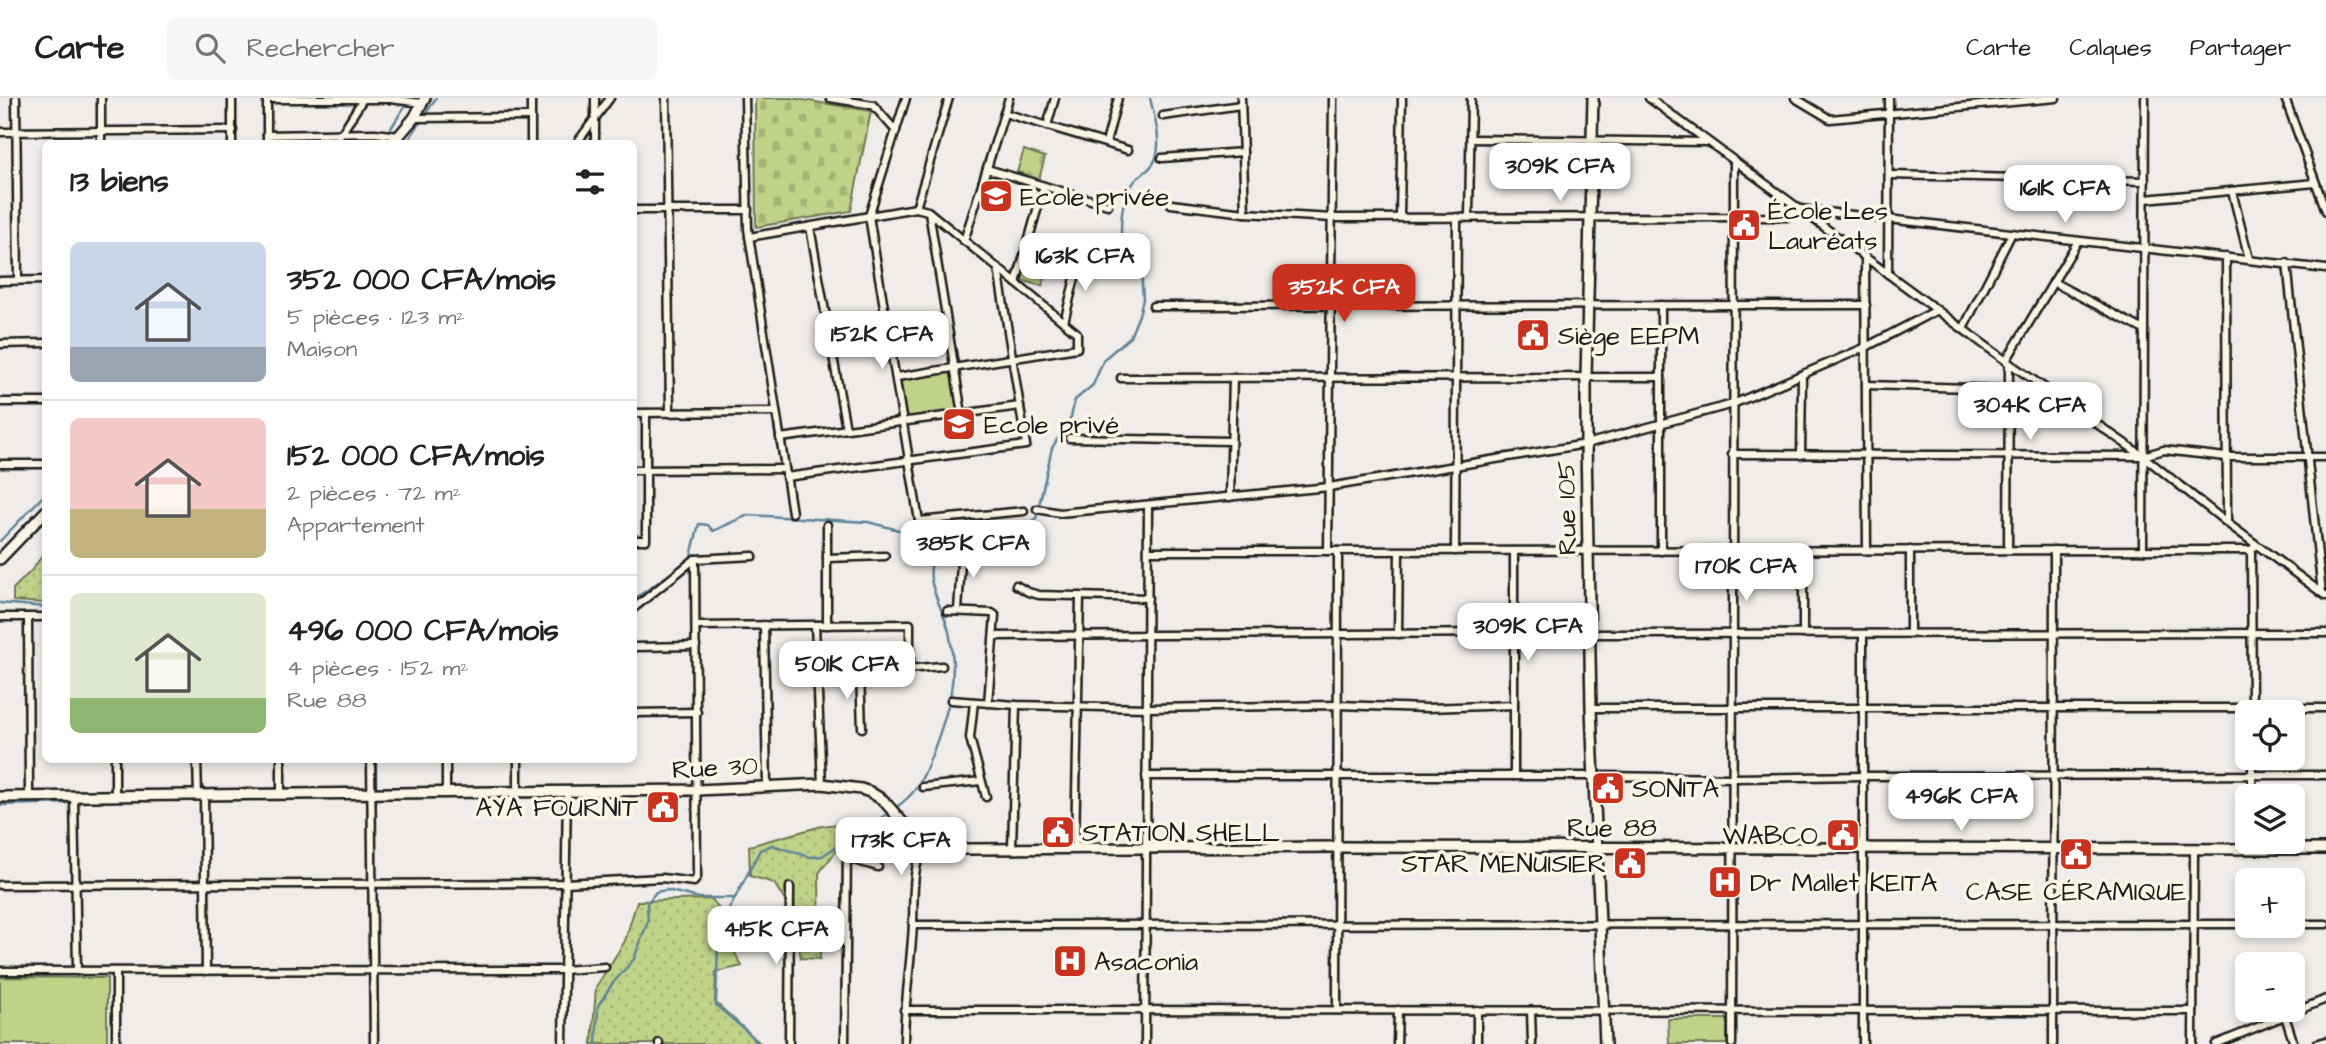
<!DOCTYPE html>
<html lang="fr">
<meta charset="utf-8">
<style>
body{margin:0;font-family:"Architects Daughter",sans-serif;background:#f6f6f6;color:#222;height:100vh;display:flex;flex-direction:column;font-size:26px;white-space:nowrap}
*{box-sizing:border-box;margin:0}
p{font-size:23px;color:#767676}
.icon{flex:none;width:38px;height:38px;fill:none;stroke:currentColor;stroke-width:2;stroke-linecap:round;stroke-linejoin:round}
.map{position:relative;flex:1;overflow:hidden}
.details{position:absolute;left:42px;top:42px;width:595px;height:623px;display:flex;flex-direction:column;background:#fff;border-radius:10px;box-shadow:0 4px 10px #0003}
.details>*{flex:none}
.buttons{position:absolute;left:2235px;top:602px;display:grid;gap:14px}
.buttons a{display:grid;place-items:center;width:70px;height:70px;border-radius:10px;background:#fff;box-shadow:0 4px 10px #0003;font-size:35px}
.price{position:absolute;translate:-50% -60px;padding:0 16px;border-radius:14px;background:#fff;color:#222;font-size:23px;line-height:46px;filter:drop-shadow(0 2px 4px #0008)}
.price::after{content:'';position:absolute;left:50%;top:42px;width:21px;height:16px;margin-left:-10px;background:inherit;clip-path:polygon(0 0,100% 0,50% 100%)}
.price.on{background:#c8321e;color:#fff}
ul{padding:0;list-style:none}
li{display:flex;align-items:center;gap:21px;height:175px;padding:0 28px}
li+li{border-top:2px solid #e0e0e0}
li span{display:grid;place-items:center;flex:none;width:196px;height:140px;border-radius:10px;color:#555}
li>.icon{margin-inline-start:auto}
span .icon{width:84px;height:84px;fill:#fffc;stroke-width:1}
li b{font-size:30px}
h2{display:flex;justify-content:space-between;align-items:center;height:84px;padding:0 28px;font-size:30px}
header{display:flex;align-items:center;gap:42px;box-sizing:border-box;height:98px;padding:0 35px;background:#fff;border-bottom:2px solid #e0e0e0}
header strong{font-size:33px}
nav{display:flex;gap:38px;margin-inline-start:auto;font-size:24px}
.search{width:490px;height:63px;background:#f6f6f6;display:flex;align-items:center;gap:18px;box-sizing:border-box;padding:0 24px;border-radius:10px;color:#767676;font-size:26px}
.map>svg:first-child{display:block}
.cemetery{fill:url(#cemetery-stones);stroke:#6e7752;stroke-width:2}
.park{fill:url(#park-dots);stroke:#6e7752;stroke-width:2}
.pitch{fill:#bfd288;stroke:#6e7752;stroke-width:2}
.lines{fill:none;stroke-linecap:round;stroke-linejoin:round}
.stream{stroke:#608399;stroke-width:2.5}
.street-casing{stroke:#1c1c1c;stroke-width:11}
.secondary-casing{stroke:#1c1c1c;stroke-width:14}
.street{stroke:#fcf5e5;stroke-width:6}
.secondary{stroke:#fcf5e5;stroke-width:9}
.labels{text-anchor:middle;stroke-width:7;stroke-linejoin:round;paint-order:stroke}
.poi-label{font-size:26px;fill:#1c1c1c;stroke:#fcf5e5;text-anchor:start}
.street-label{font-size:26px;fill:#1c1c1c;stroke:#fcf5e5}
</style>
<header>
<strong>Carte</strong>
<div class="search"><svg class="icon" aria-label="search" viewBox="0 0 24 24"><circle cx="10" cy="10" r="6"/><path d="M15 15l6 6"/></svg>Rechercher</div>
<nav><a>Carte</a><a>Calques</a><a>Partager</a></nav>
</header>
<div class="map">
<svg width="2326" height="946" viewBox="0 0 2326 946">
<defs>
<pattern id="cemetery-stones" width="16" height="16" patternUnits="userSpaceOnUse" patternTransform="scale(1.75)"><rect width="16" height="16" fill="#bfd288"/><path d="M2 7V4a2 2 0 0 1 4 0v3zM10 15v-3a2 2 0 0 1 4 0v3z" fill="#a4b475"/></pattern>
<pattern id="park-dots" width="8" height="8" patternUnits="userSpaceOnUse" patternTransform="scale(1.75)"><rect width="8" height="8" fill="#bfd288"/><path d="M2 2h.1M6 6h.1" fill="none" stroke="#a4b475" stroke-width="1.8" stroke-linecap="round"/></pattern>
</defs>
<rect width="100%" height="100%" fill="#efece9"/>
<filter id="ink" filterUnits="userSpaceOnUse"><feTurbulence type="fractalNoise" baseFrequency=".0143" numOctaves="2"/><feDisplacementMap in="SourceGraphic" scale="14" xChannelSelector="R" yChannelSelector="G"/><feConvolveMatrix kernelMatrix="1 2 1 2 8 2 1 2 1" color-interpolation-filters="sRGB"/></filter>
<g filter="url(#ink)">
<g class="cemetery">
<path d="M755 0H791L871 13 851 113 756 129Z"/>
<path d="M1024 52 1045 59 1039 81 1017 74Z"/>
</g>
<g class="park">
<path d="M45 454V505L13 503V491L31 473Z"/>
<path d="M860 723 819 775 820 861 801 860 793 816 774 785 750 778 749 748 822 728Z"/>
<path d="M712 801 725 819V837L742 868 716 874 715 904 761 946H592L596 889 625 843 637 803Z"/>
</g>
<g class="pitch">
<path d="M1031 148 1051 154 1042 188 1021 182Z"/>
<path d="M953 273 958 314 905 322 900 282Z"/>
<path d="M0 879 107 880V946H0Z"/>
<path d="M1668 921H1727V946H1669Z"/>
</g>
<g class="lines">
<g class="stream">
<path d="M381 46 410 0"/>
<path d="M406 46 436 0"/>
<path d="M581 46 615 0"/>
<path d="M634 311H771L789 419"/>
<path d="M0 443 46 395"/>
<path d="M690 462 699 426 708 427 713 433 748 417 868 424 910 435 941 450"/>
<path d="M634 501 679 470"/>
<path d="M0 505 46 509"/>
<path d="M376 690V662"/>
<path d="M0 707 74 705"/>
<path d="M895 710C919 694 923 679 933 654 949 611 959 580 949 534 944 509 918 478 938 453 941 449 947 446 951 443 972 430 987 443 1008 437 1018 434 1028 427 1036 421L1052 350 1071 319 1075 302 1093 287 1104 261 1130 239 1139 217 1143 201 1141 172 1131 143 1121 136C1121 118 1122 99 1134 84 1141 75 1152 72 1156 60 1162 42 1154 18 1150 0"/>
<path d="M596 946 598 908 612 886 634 861 648 823 647 805 656 794 666 792 699 800H735"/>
<path d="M757 946 752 938 716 907 718 848 722 825 760 752 772 747 810 759 822 758 890 714"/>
</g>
<g class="street-casing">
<g id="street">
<path d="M16 0 18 182"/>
<path d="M101 0V46"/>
<path d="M232 0V46"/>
<path d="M267 0V46"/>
<path d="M531 0V46"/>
<path d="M595 0V46"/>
<path d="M666 0 670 315"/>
<path d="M745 0 748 131 792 415"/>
<path d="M830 0 873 7 896 33"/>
<path d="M906 0 869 118 919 423 1024 413"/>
<path d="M1241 0 1245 115"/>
<path d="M1649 0 2009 265 2143 358 2227 425 2326 498"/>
<path d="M1795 0 1830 21 2056 0"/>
<path d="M2285 0 2326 113"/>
<path d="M267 1H390L422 5"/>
<path d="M1004 15 1128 52"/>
<path d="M1163 18 1241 7"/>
<path d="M414 20 531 19"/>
<path d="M1047 28 1055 0"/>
<path d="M0 34 233 32"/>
<path d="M267 37 375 35 399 38"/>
<path d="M1471 41 1707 44"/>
<path d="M1106 45 1118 0"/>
<path d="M335 46 363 1"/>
<path d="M576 46 610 0"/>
<path d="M1162 60 1243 54"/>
<path d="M987 71 1108 107"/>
<path d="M1889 77 2145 83"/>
<path d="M2232 93 2249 161"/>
<path d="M2145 101 2315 85"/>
<path d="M1171 106 1245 115 1333 120 1787 119 1800 111 2326 171"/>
<path d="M916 110 949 0"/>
<path d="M634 112H748"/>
<path d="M929 114 962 316"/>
<path d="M1400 119 1402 0"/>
<path d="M1469 119 1471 0"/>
<path d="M810 129 846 331"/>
<path d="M749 139 916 110 928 113 1077 235V250L897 279"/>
<path d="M964 143 1009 0"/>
<path d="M1028 145 1080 160 1064 224"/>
<path d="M1865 159 1867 452"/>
<path d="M2226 159 2227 425"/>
<path d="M2287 165 2322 495"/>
<path d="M1888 176 1889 0"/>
<path d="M0 183 46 182"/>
<path d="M2053 184 2144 232"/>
<path d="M1016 185 1044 88"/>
<path d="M1661 207V453"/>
<path d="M1153 208 1866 207"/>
<path d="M1963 231 2012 135"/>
<path d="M0 246 46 245"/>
<path d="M2006 263 2078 143"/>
<path d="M1121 280 1661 279"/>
<path d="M1866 287 2007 291"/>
<path d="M0 304H46"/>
<path d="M634 315 776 314"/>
<path d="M780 340 1020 308"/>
<path d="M1069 340 1231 343"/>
<path d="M1732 356 2143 358 2164 352 2226 359H2326"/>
<path d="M1801 357 1802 278"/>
<path d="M0 366H46"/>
<path d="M634 372 785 371"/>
<path d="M786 379 1026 347 998 170"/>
<path d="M1230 399 1233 280"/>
<path d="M1037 411 1060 415 1329 389 1586 346 1733 306 1866 249 1937 212"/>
<path d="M827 427V527"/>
<path d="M634 442H646V315"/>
<path d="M1910 452V536"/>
<path d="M2008 452 2009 265"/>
<path d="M2143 452 2145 0"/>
<path d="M1148 453 2251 452"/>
<path d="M1328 453 1333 0"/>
<path d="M1455 453 1457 119"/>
<path d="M1514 453V678"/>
<path d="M827 460 885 458"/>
<path d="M1016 487 1028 494 1039 497 1148 500"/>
<path d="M634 510 695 461 753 458"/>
<path d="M947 513 992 515 995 517 988 605"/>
<path d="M958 513 962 449"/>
<path d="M0 519H46"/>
<path d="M28 519 29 699"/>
<path d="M764 527 767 688"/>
<path d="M815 527 822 686"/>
<path d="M696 528 910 526V571"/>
<path d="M1398 536 1399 453"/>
<path d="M1590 536 2326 535"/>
<path d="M1803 536V452"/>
<path d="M994 538 1514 535"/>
<path d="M634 549 696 548"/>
<path d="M860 575 862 630"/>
<path d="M816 582 860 575 942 568"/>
<path d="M951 602 1016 607 1147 610 1338 607 1427 610 1514 607"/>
<path d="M974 604 970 640 986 699"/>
<path d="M1591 610H2326"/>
<path d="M2252 612 2251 452 2254 449"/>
<path d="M634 615 697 614"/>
<path d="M2252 660V698"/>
<path d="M115 662V698"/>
<path d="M197 662 198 697"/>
<path d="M281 662V696"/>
<path d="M371 662 374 946"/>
<path d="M446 662V695"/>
<path d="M1146 678H1603L1733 680 1863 678 2326 677"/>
<path d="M923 689 981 683"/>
<path d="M518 694V662"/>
<path d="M204 697 206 873"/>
<path d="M74 698 77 873"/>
<path d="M1075 749 1080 498"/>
<path d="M1012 750 1016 607"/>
<path d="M847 760 878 769"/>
<path d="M0 787 565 785 662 780 694 784 697 779 695 461"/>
<path d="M2292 826H2326"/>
<path d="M913 827 2247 826"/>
<path d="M0 873 563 872 605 869"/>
<path d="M116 873V946"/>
<path d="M904 912 2193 913"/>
<path d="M1337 912 1338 453"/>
<path d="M1477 912V946"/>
<path d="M1531 913 1532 946"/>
<path d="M2285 918 2294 946"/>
<path d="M563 946 567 694"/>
<path d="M659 946V945"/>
<path d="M789 946 790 789"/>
<path d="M845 946 847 751"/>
<path d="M904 946C904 906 911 866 913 826 914 797 911 767 927 742"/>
<path d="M1145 946 1148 407"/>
<path d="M1397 946 1398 912"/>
<path d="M1732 946 1734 63"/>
<path d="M1863 946V536"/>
<path d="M2053 946 2054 452"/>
<path d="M2193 946 2194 751"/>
<path d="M2216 946 2326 901"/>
<path d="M2316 946 2326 943"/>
</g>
</g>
<g class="secondary-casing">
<g id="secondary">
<path d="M1593 0 1586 279V346L1591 610 1605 946"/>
<path d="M392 46 414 20 425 0"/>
<path d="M0 461 46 413"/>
<path d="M0 699 697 692 822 686 861 691 870 694 883 702 912 735 946 748 966 751 1337 749 2326 751"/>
</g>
</g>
<use href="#street" class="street"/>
<use href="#secondary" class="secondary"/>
</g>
</g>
<defs>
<g id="school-square" transform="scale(1.75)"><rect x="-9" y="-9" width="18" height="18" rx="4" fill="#c8321e" stroke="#fcf5e5"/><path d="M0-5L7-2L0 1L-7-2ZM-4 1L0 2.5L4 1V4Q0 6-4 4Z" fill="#fff"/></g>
<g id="civic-square" transform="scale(1.75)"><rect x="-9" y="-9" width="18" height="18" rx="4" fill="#c8321e" stroke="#fcf5e5"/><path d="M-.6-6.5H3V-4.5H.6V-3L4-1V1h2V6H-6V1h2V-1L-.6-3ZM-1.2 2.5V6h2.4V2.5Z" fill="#fff"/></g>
<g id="hospital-square" transform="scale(1.75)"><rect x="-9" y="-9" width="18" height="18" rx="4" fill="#c8321e" stroke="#fcf5e5"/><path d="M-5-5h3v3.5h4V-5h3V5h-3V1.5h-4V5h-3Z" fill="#fff"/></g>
</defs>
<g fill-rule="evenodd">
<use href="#school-square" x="996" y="98"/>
<use href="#civic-square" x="1744" y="127"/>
<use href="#civic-square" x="1533" y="237"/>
<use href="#school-square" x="959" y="326"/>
<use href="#civic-square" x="1608" y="690"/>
<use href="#civic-square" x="663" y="709"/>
<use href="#civic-square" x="1058" y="734"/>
<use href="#civic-square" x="1843" y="737"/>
<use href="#civic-square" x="2076" y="756"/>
<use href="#civic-square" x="1630" y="765"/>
<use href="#hospital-square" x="1725" y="784"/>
<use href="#hospital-square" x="1070" y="863"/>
</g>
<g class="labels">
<g class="poi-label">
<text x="1020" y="107">Ecole privée</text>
<text x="1768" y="121">École Les<tspan x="1768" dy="30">Lauréats</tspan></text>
<text x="1558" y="246">Siège EEPM</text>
<text x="984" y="335">Ecole privé</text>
<text x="1632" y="699">SONITA</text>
<text x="638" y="718" text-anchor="end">AYA FOURNIT</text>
<text x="1082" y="743">STATION SHELL</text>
<text x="1818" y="746" text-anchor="end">WABCO</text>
<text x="1606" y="774" text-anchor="end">STAR MENUISIER</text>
<text x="1750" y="793">Dr Mallet KEITA</text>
<text x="2076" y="802" text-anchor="middle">CASE CÉRAMIQUE</text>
<text x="1094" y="872">Asaconia</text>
</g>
<g class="street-label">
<text transform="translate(1566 410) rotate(-91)" y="9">Rue 105</text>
<text transform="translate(715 669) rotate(-3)" y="9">Rue 30</text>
<text x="1612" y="738">Rue 88</text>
</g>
</g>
</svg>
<div class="buttons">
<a><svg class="icon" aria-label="locate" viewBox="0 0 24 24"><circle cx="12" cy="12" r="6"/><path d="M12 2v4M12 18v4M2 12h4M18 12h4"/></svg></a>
<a><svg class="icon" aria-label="layers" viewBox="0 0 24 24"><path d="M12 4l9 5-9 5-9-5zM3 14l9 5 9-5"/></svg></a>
<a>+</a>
<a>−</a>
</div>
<b class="price" style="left:1560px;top:105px">309K CFA</b>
<b class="price" style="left:2065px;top:127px">161K CFA</b>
<b class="price" style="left:1085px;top:195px">163K CFA</b>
<b class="price on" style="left:1344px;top:226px">352K CFA</b>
<b class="price" style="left:882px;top:273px">152K CFA</b>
<b class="price" style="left:2030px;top:344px">304K CFA</b>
<b class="price" style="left:973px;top:482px">385K CFA</b>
<b class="price" style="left:1746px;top:505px">170K CFA</b>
<b class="price" style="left:1528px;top:565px">309K CFA</b>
<b class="price" style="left:847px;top:603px">501K CFA</b>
<b class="price" style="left:1961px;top:735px">496K CFA</b>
<b class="price" style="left:901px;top:779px">173K CFA</b>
<b class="price" style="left:776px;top:868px">415K CFA</b>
<section class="details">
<h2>13 biens<svg class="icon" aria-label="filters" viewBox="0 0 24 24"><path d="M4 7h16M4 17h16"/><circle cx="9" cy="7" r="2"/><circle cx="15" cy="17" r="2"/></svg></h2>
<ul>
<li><span style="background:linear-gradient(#c9d6e8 75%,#9aa5b1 0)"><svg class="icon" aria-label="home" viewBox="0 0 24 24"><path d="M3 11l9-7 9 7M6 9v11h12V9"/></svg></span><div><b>352 000 CFA/mois</b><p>5 pièces · 123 m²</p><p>Maison</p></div></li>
<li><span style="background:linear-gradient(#f6c9c9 65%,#c2b280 0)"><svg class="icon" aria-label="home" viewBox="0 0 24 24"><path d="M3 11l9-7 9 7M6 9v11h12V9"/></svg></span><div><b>152 000 CFA/mois</b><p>2 pièces · 72 m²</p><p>Appartement</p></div></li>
<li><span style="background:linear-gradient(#dfe7d0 75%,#8fb573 0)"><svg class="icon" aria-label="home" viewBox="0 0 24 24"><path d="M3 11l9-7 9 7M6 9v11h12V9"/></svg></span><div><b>496 000 CFA/mois</b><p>4 pièces · 152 m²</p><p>Rue 88</p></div></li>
</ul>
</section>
</div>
